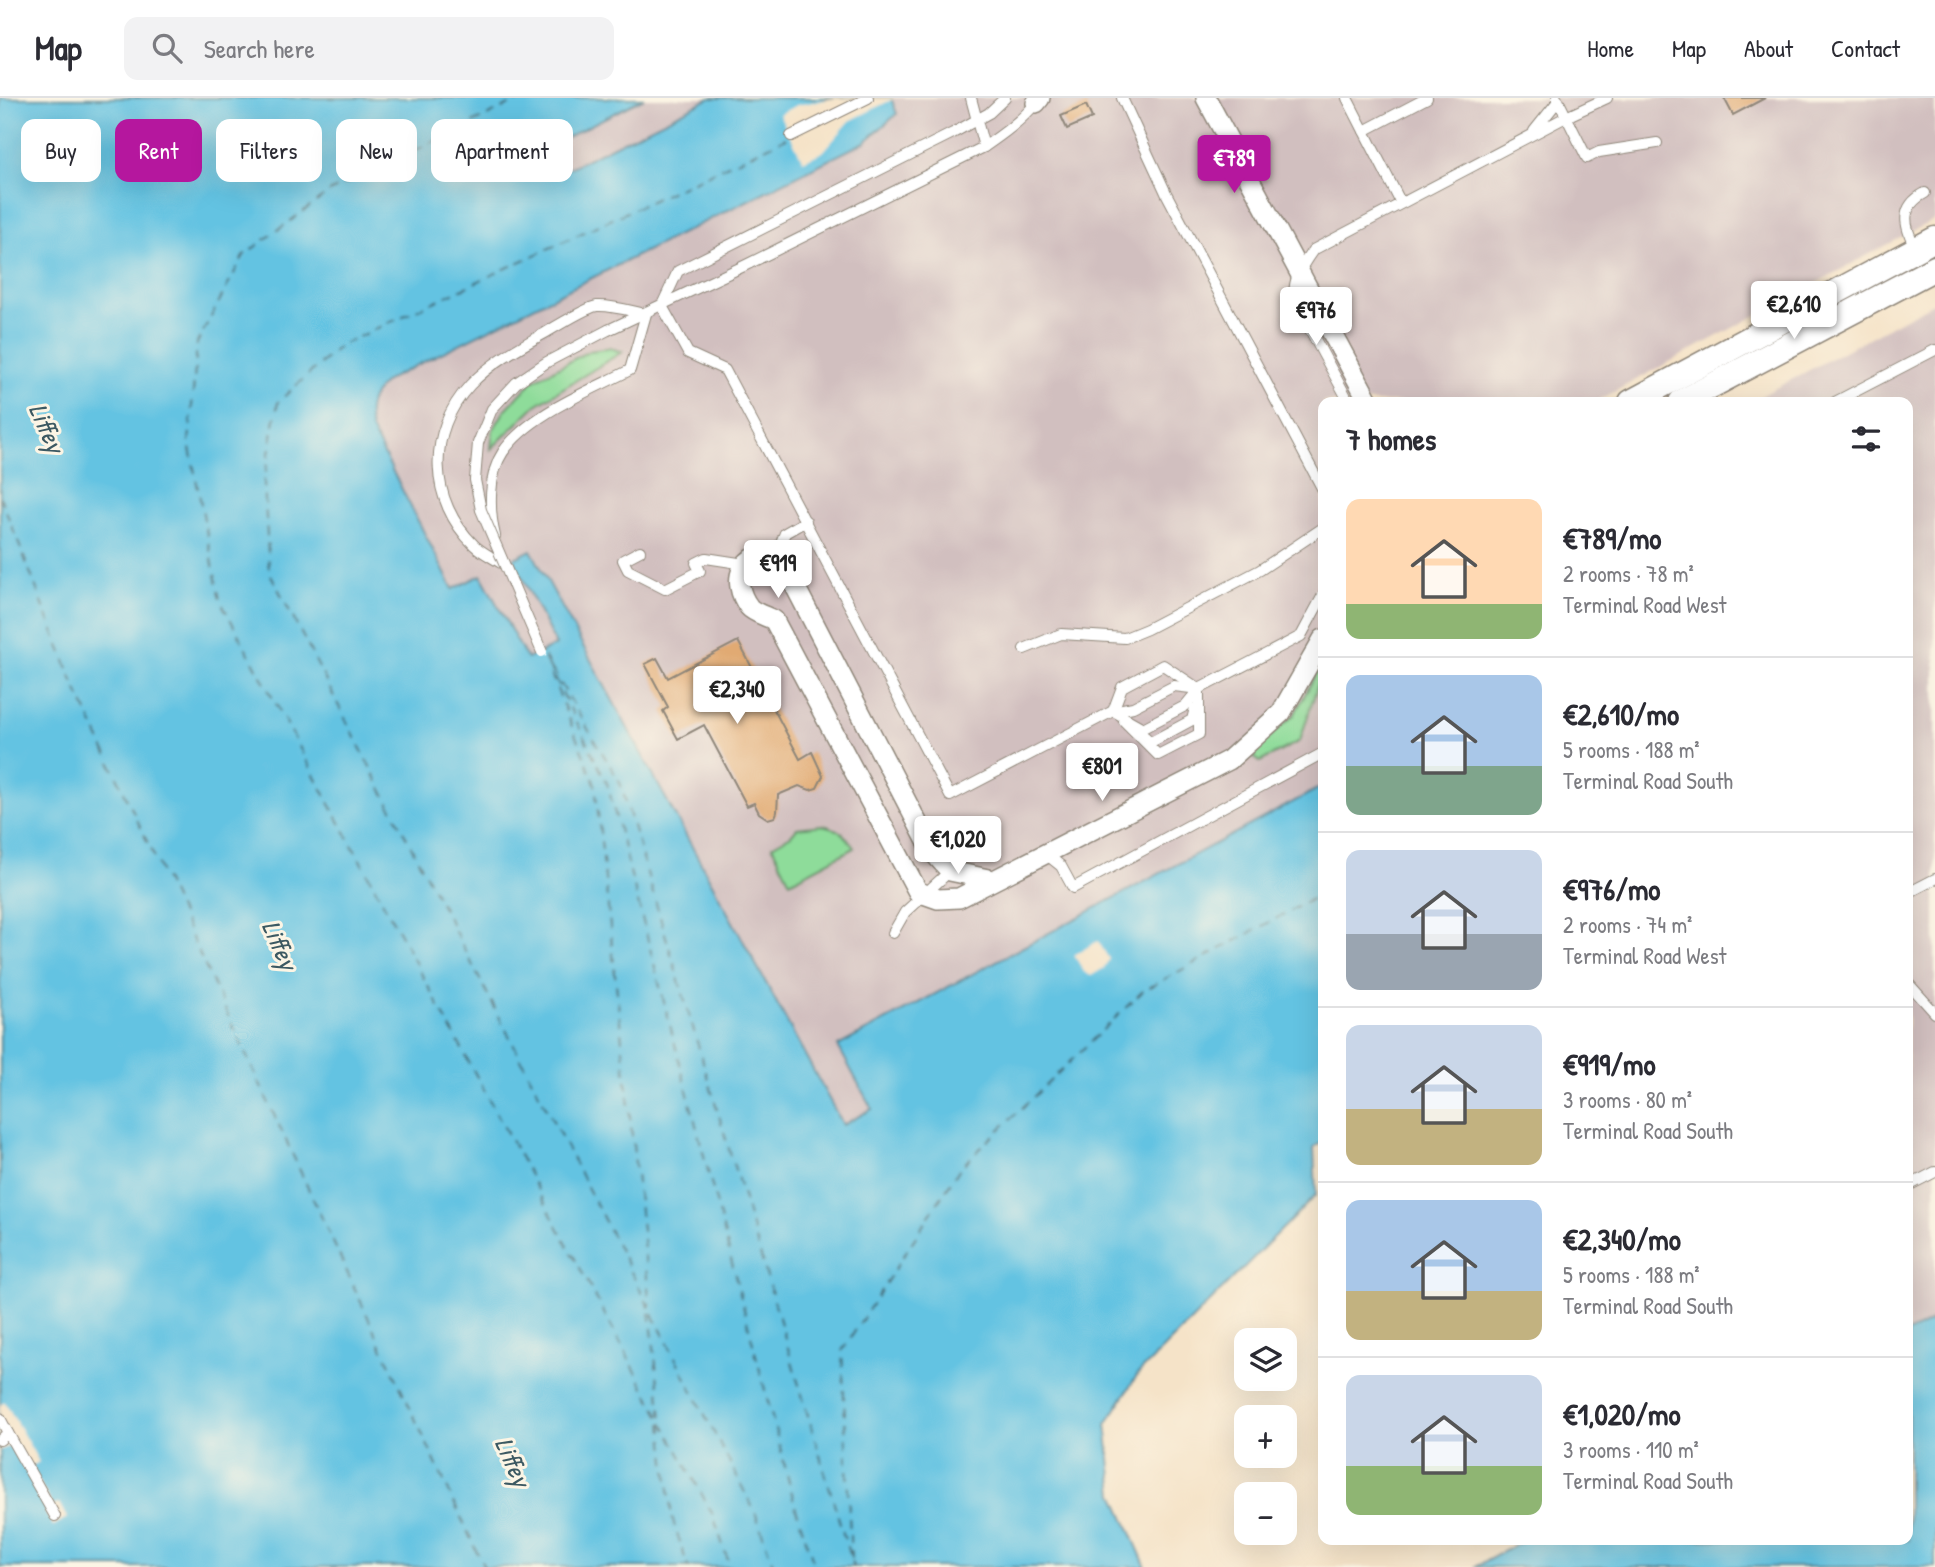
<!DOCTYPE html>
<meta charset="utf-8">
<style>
body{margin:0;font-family:"Patrick Hand",sans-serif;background:#f2f2f3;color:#2b2b33;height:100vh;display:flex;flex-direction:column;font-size:26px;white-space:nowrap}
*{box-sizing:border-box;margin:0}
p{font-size:23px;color:#7c7c81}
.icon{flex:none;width:38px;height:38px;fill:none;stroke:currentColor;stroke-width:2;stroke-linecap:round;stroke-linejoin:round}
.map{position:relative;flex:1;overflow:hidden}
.sheet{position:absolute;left:1318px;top:299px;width:595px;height:1148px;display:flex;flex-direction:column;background:#fff;border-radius:14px;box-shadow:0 7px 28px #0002}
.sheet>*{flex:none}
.guide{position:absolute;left:21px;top:21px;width:665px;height:63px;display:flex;gap:14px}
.buttons{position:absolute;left:1234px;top:1230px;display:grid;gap:14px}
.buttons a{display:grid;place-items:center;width:63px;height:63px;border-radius:14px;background:#fff;box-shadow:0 7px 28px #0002;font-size:35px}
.price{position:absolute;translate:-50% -60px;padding:0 16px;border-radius:7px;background:#fff;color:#222;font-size:23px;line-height:46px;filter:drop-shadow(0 2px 4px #0008)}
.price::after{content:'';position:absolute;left:50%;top:42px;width:21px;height:16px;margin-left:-10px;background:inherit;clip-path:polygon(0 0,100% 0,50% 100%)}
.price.on{background:#b5179e;color:#fff}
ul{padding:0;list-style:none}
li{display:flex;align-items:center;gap:21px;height:175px;padding:0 28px}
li+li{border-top:2px solid #e1e1e2}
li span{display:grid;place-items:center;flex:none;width:196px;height:140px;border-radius:14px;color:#555}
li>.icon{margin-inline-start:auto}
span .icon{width:84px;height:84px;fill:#fffc;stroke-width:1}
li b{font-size:30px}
h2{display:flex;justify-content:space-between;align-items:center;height:84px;padding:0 28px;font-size:30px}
.tag{padding:0 24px;border-radius:14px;background:#fff;box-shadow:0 7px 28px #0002;font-size:24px;line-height:63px}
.tag.on{background:#b5179e;color:#fff}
header{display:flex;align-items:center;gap:42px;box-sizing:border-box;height:98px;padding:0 35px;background:#fff;border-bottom:2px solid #e1e1e2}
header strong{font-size:33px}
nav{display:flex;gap:38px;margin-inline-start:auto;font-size:24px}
.search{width:490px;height:63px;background:#f2f2f3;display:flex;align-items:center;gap:18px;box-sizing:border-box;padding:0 24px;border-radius:14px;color:#7c7c81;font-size:26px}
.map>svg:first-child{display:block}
.industrial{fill:#d1bfbf}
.green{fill:#8edc9a;stroke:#5c8462;stroke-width:2}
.water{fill:#64c3e2;stroke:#487786;stroke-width:2}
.pier{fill:#f5e3c8}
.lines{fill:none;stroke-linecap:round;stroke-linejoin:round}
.ferry{stroke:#3c5962;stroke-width:2;stroke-dasharray:9 7;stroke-linecap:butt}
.building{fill:#e1aa73}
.service-casing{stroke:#90877a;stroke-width:12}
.minor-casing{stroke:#90877a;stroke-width:22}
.tertiary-casing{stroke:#90877a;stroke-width:27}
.service{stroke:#fff;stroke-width:10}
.minor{stroke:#fff;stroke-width:19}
.tertiary{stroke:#fff;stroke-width:24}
.service-bridge-casing{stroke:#90877a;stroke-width:12;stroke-linecap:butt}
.service-bridge{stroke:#fff;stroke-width:10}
.labels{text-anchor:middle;stroke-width:6;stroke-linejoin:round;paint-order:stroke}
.water-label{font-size:26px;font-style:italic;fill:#3c5962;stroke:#fcf5e5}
</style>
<header>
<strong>Map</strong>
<div class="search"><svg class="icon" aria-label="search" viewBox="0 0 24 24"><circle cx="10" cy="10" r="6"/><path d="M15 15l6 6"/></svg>Search here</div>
<nav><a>Home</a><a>Map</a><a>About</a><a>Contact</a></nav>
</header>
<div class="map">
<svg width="1935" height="1469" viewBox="0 0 1935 1469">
<rect width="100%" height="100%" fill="#fcf5e5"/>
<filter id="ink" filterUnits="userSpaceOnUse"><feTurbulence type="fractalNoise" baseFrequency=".0143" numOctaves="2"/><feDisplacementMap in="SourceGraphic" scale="14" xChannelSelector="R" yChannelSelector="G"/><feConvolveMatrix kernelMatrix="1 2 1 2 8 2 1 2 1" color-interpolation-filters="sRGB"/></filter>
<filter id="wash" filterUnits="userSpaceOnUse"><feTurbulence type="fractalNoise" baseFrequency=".00686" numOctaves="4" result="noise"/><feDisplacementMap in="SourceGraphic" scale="28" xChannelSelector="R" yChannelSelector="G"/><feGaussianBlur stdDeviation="1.57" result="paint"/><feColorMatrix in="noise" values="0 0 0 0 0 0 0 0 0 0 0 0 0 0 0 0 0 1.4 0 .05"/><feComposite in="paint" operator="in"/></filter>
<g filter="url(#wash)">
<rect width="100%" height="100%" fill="#f5e3c8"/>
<g class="industrial">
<path d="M644 0H710L571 69H560L553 62 552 52 557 44Z"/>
<path d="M891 0H1935V121L1595 304H1323V613L1319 618 1323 615V688L838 947 872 1011 843 1027 531 453 513 462 556 547 526 561 481 477 454 491 371 331 367 316 371 300 377 290 389 282Z"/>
<path d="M1935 204V1221L1908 1235V304H1750Z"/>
</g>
<g class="green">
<path d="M611 250 622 254 536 307 491 351 493 332 505 312 534 282 589 253Z"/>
<path d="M1323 570 1300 643 1260 664 1250 656 1294 617 1318 572Z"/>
<path d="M822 727C838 730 845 736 854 750L790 784 772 748 791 737 797 730Z"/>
</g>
<g class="water">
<path d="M0 0H644L557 44 552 52 553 62 560 69H571L710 0H891L897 16 865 44 389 281C371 295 365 309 371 331L453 491 481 477 527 561 556 547 513 461 531 452 843 1027 872 1011 838 948 1323 688V1044L1314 1049 1316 1097 1138 1276 1106 1326 1114 1396 1146 1469H0Z"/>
<path d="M1935 1221V1469H1475L1525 1442H1908V1235Z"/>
</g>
<g class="pier">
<path d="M834 0H895L850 23 823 54 803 63 779 16 797 7Z"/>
<path d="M1098 843 1109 861 1104 870 1091 878 1084 874 1074 857Z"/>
<path d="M5 1304 39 1364 30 1369 53 1408 59 1405 67 1420 53 1428 45 1414 48 1411 11 1348 0 1352V1307Z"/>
</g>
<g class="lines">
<g class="ferry">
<path d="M524 0 331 93 244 157 197 245 189 345 220 502 713 1417 730 1469"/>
<path d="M0 398 75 588 484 1469"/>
<path d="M544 558 620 684 853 1469"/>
<path d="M545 561 595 686 650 1208"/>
<path d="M548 566 607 685 796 1411 815 1469"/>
<path d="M650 1214 662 1320"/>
<path d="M662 1325 672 1420 688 1469"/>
<path d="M851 1461 842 1253 960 1070 1143 893 1323 795"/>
<path d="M774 1469 755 1414 269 473 264 384 278 304 341 247 786 40"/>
</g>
</g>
<g id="blocks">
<g class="building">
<path d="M1724 0H1765L1733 17Z"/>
<path d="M1086 7 1092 20 1067 31 1061 18Z"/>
<path d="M738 543 800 661 812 654 823 678 817 690 810 692 799 688 778 697 777 714 775 719 768 721 759 715 754 705 747 708 704 627 678 641 663 613 668 609 645 566 657 560 668 580Z"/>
</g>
</g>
</g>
<g filter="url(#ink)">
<use href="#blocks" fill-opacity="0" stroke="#90877a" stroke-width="2"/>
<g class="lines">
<g class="service-casing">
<g id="service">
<path d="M971 0 984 49"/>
<path d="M1122 0 1166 95 1323 392"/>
<path d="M1347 0 1401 105"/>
<path d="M1557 0 1587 60 1599 54 1657 45"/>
<path d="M1364 33 1427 0"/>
<path d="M1534 33 1558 3"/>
<path d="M791 38 868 0"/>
<path d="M1916 151C1904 128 1899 109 1925 95"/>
<path d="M662 207 678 173 953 35 989 15 1005 0"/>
<path d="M662 208 688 255 725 272 950 698 1113 613 1133 609 1174 588 1199 591"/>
<path d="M608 232 744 168 984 49C1003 36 1021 23 1036 5L1033 3"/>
<path d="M1349 304 1296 206C1290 185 1301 169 1313 152L1566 19 1607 0"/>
<path d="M1835 304 1935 252"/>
<path d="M495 438C489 413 488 376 503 354 529 316 590 293 630 272L646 216"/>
<path d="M640 453 623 462 628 472 665 491 700 473 696 465 706 460 745 466"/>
<path d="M776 457 785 435 806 423"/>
<path d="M501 465C492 459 481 454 474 447 429 403 426 334 470 287 492 264 518 250 545 235 555 229 588 209 597 208 612 207 631 213 645 216"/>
<path d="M1024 551 1061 536 1125 540 1147 531 1260 472 1323 430"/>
<path d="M1113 613 1143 630 1185 608 1199 591 1301 538 1323 497"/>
<path d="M1113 613 1122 589 1163 567 1196 589"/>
<path d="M1124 623 1158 657 1199 636V591"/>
<path d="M1144 638 1151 644 1192 622 1195 610"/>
<path d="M1046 756 1061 768 1073 790 1323 655"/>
<path d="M1908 795 1935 781"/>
<path d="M893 835 905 814 950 773"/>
<path d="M1908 885 1935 915"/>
<path d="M1908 1088 1935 1074"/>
<path d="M0 1320 8 1335"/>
<path d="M0 1342 8 1335 55 1418"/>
</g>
</g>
<g class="minor-casing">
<g id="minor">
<path d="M1206 0 1369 304"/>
<path d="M1036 5 1040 0"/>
<path d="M993 782 950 773 932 753 783 465 776 457C742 453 729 482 749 509 754 515 766 518 774 522L918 794 938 801 959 800 1229 662 1281 615 1323 541"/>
</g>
</g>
<g class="tertiary-casing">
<g id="tertiary">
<path d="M1631 304 1935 141"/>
<path d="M1681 304 1935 170"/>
</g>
</g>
<use href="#service" class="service"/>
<use href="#minor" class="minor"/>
<use href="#tertiary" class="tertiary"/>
<g class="service-bridge-casing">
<path id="service-bridge" d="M542 554 481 412 475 382 478 345 492 311 516 285 547 264 608 232"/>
</g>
<use href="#service-bridge" class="service-bridge"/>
</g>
</g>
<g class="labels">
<g class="water-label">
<text transform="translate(47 330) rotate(66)" y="9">Liffey</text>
<text transform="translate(280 847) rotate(66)" y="9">Liffey</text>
<text transform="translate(513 1364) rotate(66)" y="9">Liffey</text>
</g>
</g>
</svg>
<div class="buttons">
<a><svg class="icon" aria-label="layers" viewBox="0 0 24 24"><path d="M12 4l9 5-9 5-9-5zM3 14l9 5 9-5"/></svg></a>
<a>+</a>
<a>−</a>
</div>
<b class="price on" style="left:1234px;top:97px">€789</b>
<b class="price" style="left:1794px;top:243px">€2,610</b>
<b class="price" style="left:1316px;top:249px">€976</b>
<b class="price" style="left:778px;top:502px">€919</b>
<b class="price" style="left:737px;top:628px">€2,340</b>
<b class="price" style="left:1102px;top:705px">€801</b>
<b class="price" style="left:958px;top:778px">€1,020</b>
<div class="guide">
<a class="tag">Buy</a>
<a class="tag on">Rent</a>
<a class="tag">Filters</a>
<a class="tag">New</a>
<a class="tag">Apartment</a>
</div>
<section class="sheet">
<h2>7 homes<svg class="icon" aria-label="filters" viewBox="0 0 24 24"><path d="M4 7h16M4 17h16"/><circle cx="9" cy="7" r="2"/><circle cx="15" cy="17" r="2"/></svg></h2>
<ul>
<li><span style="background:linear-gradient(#ffd9b3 75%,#8fb573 0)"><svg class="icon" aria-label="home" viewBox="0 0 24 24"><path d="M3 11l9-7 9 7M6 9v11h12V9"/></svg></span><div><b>€789/mo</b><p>2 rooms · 78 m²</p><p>Terminal Road West</p></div></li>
<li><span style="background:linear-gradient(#a9c7e8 65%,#7fa58c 0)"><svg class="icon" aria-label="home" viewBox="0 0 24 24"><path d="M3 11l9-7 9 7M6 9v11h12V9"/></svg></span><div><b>€2,610/mo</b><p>5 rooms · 188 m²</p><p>Terminal Road South</p></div></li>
<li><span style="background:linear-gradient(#c9d6e8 60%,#9aa5b1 0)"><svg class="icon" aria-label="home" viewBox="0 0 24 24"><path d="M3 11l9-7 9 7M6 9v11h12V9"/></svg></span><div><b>€976/mo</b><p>2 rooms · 74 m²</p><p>Terminal Road West</p></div></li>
<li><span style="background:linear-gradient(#c9d6e8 60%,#c2b280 0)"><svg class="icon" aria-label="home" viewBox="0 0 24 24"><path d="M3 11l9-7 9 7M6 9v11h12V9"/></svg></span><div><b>€919/mo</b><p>3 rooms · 80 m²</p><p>Terminal Road South</p></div></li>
<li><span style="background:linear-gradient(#a9c7e8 65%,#c2b280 0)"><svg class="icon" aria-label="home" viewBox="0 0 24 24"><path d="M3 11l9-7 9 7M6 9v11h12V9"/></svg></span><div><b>€2,340/mo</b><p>5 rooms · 188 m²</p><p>Terminal Road South</p></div></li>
<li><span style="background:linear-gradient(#c9d6e8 65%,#8fb573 0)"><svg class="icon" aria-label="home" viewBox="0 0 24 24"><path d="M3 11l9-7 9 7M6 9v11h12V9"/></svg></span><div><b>€1,020/mo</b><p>3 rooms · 110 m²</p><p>Terminal Road South</p></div></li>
</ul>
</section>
</div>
